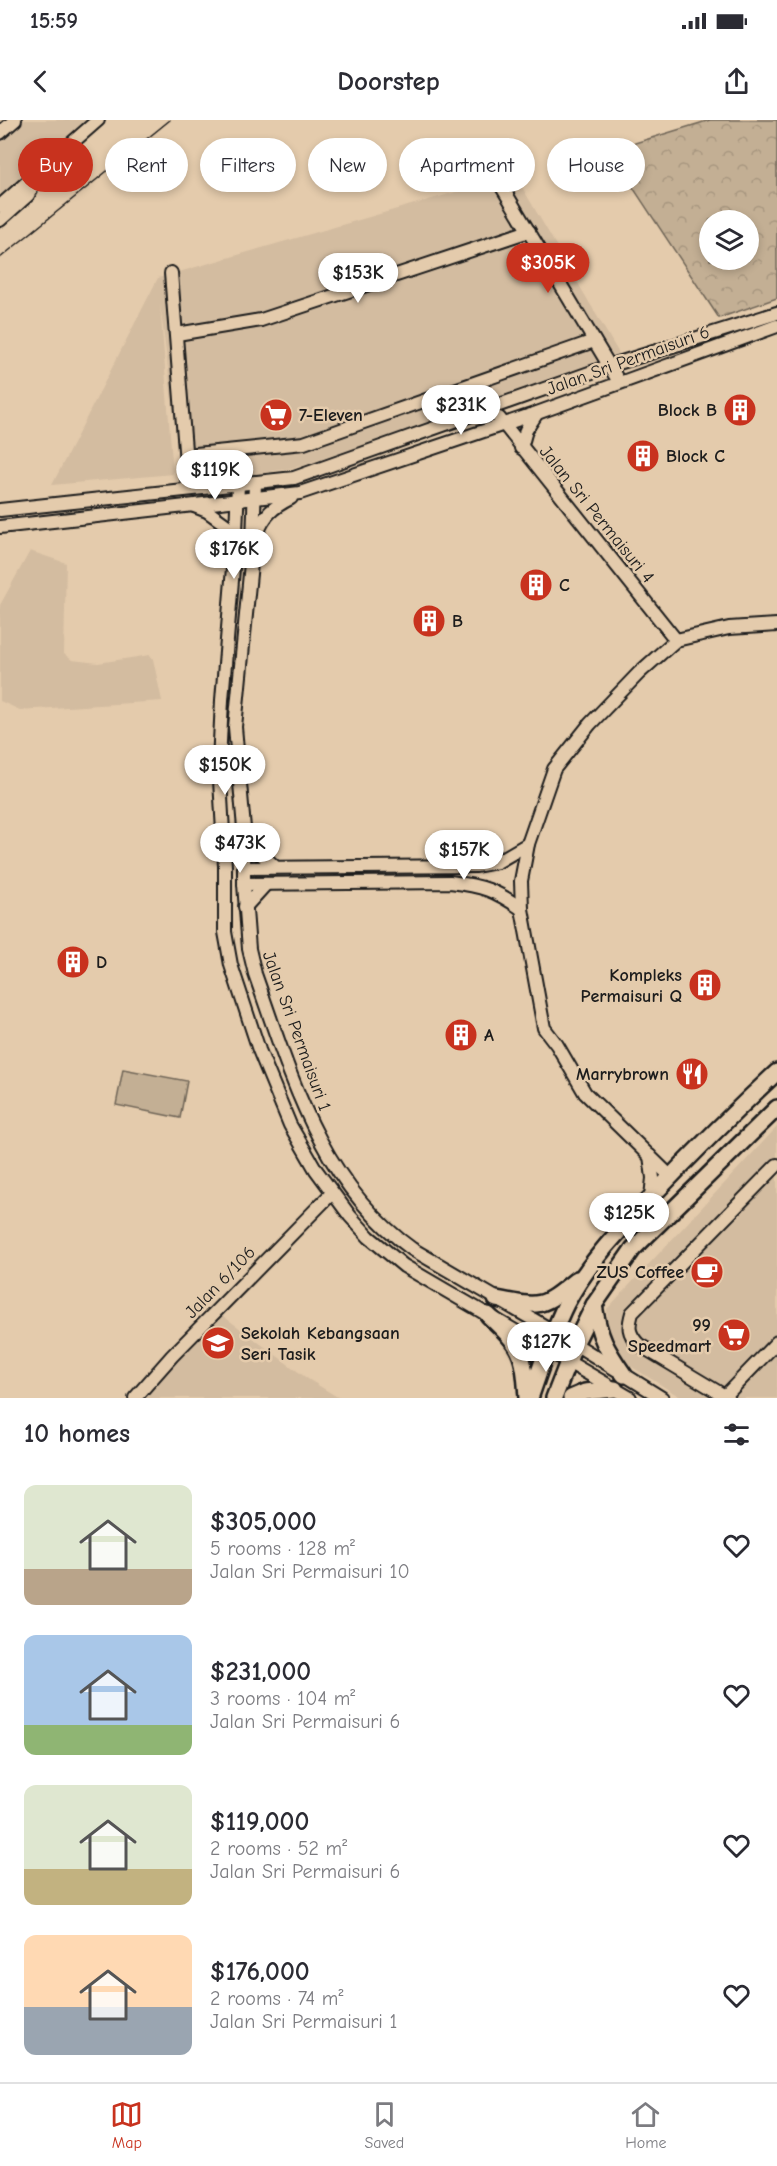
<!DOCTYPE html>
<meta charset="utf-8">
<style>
body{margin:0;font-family:"Comic Neue",sans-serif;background:#f2f2f3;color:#2b2b33;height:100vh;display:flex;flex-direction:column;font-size:22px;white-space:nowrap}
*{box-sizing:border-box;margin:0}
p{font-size:20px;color:#7c7c81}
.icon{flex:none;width:33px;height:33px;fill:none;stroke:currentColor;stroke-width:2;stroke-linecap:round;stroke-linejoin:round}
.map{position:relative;height:1278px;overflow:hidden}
.drawer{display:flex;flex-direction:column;background:#fff;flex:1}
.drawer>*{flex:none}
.guide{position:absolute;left:18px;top:18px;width:741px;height:54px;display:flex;gap:12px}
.fabs{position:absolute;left:699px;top:90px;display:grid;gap:12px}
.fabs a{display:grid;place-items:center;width:60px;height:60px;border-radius:50%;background:#fff;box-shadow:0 3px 9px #0003;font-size:30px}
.price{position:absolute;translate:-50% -51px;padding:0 14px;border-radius:21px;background:#fff;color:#222;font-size:20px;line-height:39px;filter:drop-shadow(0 2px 3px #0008)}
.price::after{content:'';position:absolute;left:50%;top:36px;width:18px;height:14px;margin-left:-9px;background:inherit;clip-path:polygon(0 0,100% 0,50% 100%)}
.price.selected{background:#c8321e;color:#fff}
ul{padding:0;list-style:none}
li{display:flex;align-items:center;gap:18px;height:150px;padding:0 24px}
li span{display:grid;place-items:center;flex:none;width:168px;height:120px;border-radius:12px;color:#555}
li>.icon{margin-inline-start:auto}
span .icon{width:72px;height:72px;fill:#fffc;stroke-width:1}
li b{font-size:26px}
h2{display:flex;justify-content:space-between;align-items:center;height:72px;padding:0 24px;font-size:26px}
.tag{padding:0 21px;border-radius:27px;background:#fff;box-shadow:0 3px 9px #0003;font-size:21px;line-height:54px}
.tag.selected{background:#c8321e;color:#fff}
.status{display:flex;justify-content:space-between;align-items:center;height:42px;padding:0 30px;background:#fff;direction:ltr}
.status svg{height:16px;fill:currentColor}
header{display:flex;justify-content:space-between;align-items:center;height:78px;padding:0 24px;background:#fff;font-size:27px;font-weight:700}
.tabs{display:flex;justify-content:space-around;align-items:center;height:84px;border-top:2px solid #e1e1e2;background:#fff;font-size:16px;color:#7c7c81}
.tabs a{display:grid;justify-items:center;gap:3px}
.tabs .selected{color:#c8321e}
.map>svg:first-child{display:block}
.built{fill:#d3bca0}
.forest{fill:url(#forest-crowns);stroke:#706658;stroke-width:1.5;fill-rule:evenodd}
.park{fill:#c3af94;stroke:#706658;stroke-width:1.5}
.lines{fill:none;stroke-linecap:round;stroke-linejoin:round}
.minor-casing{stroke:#1c1c1c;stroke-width:16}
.major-casing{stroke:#1c1c1c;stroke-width:20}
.minor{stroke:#e4cbac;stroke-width:12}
.major{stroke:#e4cbac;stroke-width:15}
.tram{stroke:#1c1c1c;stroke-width:1.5}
.labels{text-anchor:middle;stroke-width:5;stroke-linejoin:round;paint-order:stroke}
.street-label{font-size:18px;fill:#1c1c1c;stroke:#e4cbac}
.poi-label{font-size:18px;font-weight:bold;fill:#1c1c1c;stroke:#e4cbac;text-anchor:start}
</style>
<div class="status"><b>15:59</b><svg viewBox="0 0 49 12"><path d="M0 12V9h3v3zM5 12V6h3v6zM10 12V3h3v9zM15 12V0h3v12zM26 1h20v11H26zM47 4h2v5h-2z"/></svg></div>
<header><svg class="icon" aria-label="back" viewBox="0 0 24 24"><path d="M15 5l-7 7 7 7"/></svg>Doorstep<svg class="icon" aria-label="share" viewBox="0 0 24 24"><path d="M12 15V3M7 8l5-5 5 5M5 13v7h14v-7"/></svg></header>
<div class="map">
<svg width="777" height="1278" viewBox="0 0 777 1278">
<defs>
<pattern id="forest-crowns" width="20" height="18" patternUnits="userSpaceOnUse" patternTransform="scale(1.5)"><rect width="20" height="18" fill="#c3af94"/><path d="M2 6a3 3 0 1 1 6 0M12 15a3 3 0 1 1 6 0" fill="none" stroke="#a7967f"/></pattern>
</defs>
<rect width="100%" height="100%" fill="#e4cbac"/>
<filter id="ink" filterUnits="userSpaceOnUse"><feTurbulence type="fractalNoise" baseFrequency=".0167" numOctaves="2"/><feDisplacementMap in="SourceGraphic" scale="12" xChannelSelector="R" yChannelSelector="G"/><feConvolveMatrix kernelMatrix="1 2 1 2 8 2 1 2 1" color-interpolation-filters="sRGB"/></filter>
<g filter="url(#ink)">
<g class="built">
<path d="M0 0H92L0 83Z"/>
<path d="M515 55 621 237 302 346 259 354 181 356 160 183 173 354 52 365 158 158Z"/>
<path d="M30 431 66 443 64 534 72 540 98 543 150 535 153 539 162 581 20 590 0 581V485Z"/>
<path d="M777 1007V1278H682L624 1242 608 1209 607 1189Z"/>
<path d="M211 1187 308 1259 339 1278H126Z"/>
</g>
<path class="forest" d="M710 0H777V178L719 198 609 31ZM710 100H748V140H710Z"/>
<path class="park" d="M123 949 187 961 180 998 116 985Z"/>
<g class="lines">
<g class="minor-casing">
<g id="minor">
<path d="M0 13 15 0"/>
<path d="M499 62 619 262"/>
<path d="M0 86 98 0"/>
<path d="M0 100 28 75 38 56"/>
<path d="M171 153 188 368"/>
<path d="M177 214 261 200 529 111"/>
<path d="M499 298 676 520"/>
<path d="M521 328 526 310 537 293"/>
<path d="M186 335 304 323 594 221"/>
<path d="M255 362 253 423 235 607 244 708V764L249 829 255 854C291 956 320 1063 412 1129L575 1224 662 1278"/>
<path d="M238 364 236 412 222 580 219 643 225 746V812L231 845 259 930 290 1005 316 1050 350 1096 369 1117 404 1146 630 1278"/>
<path d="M194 386 207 391 236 412"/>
<path d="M0 390 294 358 609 246 777 193"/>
<path d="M0 407 300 373 537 293 777 206"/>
<path d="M257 414C264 395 273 387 291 378"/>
<path d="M246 711 259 732 275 747"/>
<path d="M244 748 476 746 497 742 528 724"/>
<path d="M244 764 450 762C483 766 495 770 522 789"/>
<path d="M245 787 266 764"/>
<path d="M650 1036 653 1058 651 1077"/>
<path d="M671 1057 585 973 557 925 544 908 522 789 521 761 528 724 554 649 590 604 639 553 676 520 729 508 777 505"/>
<path d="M135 1278 172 1236 332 1073"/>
<path d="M723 1278 777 1222"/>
<path d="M728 1278 638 1224C628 1213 628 1207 632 1193L777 1045"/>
</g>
</g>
<g class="major-casing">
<g id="major">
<path d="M496 1179C542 1188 541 1188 577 1159"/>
<path d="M594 1185C599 1217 606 1229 624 1255"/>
<path d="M488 1195C522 1227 524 1232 527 1278"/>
<path d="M530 1278C541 1247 551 1214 566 1184 588 1142 622 1108 654 1074 694 1032 735 991 777 952"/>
<path d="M554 1278 575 1224 594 1185 633 1129 777 988"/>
<path d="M571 1278 585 1272 615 1269"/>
</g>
</g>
<use href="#minor" class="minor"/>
<use href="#major" class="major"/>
<path class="tram" d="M0 138 170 0"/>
</g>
</g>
<defs>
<g id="building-disc" transform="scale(1.725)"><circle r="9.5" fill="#c8321e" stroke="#e4cbac"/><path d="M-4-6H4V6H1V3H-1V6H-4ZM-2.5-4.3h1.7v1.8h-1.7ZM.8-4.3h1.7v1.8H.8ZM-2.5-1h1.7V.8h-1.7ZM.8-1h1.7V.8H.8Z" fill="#fff"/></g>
<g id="supermarket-disc" transform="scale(1.725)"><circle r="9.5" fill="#c8321e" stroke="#e4cbac"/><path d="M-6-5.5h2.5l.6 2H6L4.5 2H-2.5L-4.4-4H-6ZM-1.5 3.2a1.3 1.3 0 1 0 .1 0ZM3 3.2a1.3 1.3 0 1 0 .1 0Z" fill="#fff"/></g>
<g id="restaurant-disc" transform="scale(1.725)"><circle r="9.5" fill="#c8321e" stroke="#e4cbac"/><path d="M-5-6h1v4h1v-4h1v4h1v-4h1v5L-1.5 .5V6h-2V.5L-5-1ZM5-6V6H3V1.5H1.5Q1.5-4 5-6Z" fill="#fff"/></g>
<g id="cafe-disc" transform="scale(1.725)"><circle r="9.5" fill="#c8321e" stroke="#e4cbac"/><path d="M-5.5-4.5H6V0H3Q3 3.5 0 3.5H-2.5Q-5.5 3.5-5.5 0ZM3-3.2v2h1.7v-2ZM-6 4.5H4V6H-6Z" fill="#fff"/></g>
<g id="school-disc" transform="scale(1.725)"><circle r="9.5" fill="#c8321e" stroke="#e4cbac"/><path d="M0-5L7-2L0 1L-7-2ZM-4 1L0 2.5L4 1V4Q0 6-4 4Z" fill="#fff"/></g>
</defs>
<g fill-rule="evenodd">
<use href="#building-disc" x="740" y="290"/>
<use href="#supermarket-disc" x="276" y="295"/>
<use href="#building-disc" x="643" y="336"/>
<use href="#building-disc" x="536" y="465"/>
<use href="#building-disc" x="429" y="501"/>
<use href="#building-disc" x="73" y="842"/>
<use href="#building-disc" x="705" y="865"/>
<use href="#building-disc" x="461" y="915"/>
<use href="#restaurant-disc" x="692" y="954"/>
<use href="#cafe-disc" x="707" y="1152"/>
<use href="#supermarket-disc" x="734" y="1215"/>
<use href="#school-disc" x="218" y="1223"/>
</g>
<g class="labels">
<g class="street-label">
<text transform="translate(628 240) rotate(-20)" y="6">Jalan Sri Permaisuri 6</text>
<text transform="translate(597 394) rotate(51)" y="6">Jalan Sri Permaisuri 4</text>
<text transform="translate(297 911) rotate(70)" y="6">Jalan Sri Permaisuri 1</text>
<text transform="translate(220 1162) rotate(-46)" y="6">Jalan 6/106</text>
</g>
<g class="poi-label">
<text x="717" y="296" text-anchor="end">Block B</text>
<text x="299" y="301">7-Eleven</text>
<text x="666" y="342">Block C</text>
<text x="559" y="471">C</text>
<text x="452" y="507">B</text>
<text x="96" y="848">D</text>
<text x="682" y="861" text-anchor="end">Kompleks<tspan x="682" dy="21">Permaisuri Q</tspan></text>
<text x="484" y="921">A</text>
<text x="669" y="960" text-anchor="end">Marrybrown</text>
<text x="684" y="1158" text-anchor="end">ZUS Coffee</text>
<text x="711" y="1211" text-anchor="end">99<tspan x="711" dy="21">Speedmart</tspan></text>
<text x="241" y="1219">Sekolah Kebangsaan<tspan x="241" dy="21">Seri Tasik</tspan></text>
</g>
</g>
</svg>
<div class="fabs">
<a><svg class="icon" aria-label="layers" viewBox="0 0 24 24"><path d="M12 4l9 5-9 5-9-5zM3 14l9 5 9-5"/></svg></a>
</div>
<b class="price selected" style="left:548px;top:174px">$305K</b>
<b class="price" style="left:358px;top:184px">$153K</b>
<b class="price" style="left:461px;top:316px">$231K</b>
<b class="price" style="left:215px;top:381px">$119K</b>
<b class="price" style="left:234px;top:460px">$176K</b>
<b class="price" style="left:225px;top:676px">$150K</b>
<b class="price" style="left:240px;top:754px">$473K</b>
<b class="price" style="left:464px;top:761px">$157K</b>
<b class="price" style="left:629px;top:1124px">$125K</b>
<b class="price" style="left:546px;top:1253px">$127K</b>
<div class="guide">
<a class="tag selected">Buy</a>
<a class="tag">Rent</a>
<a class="tag">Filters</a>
<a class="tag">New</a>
<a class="tag">Apartment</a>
<a class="tag">House</a>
</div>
</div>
<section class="drawer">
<h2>10 homes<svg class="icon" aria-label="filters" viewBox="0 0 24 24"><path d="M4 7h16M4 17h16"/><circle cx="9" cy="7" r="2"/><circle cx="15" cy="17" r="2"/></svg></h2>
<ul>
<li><span style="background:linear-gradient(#dfe7d0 70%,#b9a48a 0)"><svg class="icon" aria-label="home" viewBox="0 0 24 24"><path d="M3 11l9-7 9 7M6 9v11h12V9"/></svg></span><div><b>$305,000</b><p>5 rooms · 128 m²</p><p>Jalan Sri Permaisuri 10</p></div><svg class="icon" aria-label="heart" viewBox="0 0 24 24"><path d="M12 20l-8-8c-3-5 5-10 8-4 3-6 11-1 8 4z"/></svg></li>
<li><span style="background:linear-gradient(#a9c7e8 75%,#8fb573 0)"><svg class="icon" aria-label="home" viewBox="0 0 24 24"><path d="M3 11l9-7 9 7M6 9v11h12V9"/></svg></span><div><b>$231,000</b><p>3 rooms · 104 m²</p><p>Jalan Sri Permaisuri 6</p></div><svg class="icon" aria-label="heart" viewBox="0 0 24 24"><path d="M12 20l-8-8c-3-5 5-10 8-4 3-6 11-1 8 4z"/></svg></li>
<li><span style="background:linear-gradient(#dfe7d0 70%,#c2b280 0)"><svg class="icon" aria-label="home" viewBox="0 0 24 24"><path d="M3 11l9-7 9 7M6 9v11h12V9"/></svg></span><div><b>$119,000</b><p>2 rooms · 52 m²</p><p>Jalan Sri Permaisuri 6</p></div><svg class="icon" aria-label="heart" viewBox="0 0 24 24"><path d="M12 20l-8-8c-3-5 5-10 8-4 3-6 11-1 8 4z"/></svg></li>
<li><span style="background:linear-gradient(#ffd9b3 60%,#9aa5b1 0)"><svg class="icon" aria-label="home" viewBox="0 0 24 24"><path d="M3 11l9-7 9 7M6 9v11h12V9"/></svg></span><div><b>$176,000</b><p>2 rooms · 74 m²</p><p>Jalan Sri Permaisuri 1</p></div><svg class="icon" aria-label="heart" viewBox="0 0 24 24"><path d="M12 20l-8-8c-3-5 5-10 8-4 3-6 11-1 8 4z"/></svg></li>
</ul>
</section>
<nav class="tabs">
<a class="selected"><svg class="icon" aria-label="map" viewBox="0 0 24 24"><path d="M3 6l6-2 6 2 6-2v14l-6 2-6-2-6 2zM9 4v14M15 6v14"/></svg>Map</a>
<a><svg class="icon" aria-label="saved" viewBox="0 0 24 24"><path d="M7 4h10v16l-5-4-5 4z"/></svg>Saved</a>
<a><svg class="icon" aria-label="home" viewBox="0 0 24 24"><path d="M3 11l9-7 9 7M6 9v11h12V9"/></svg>Home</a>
</nav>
